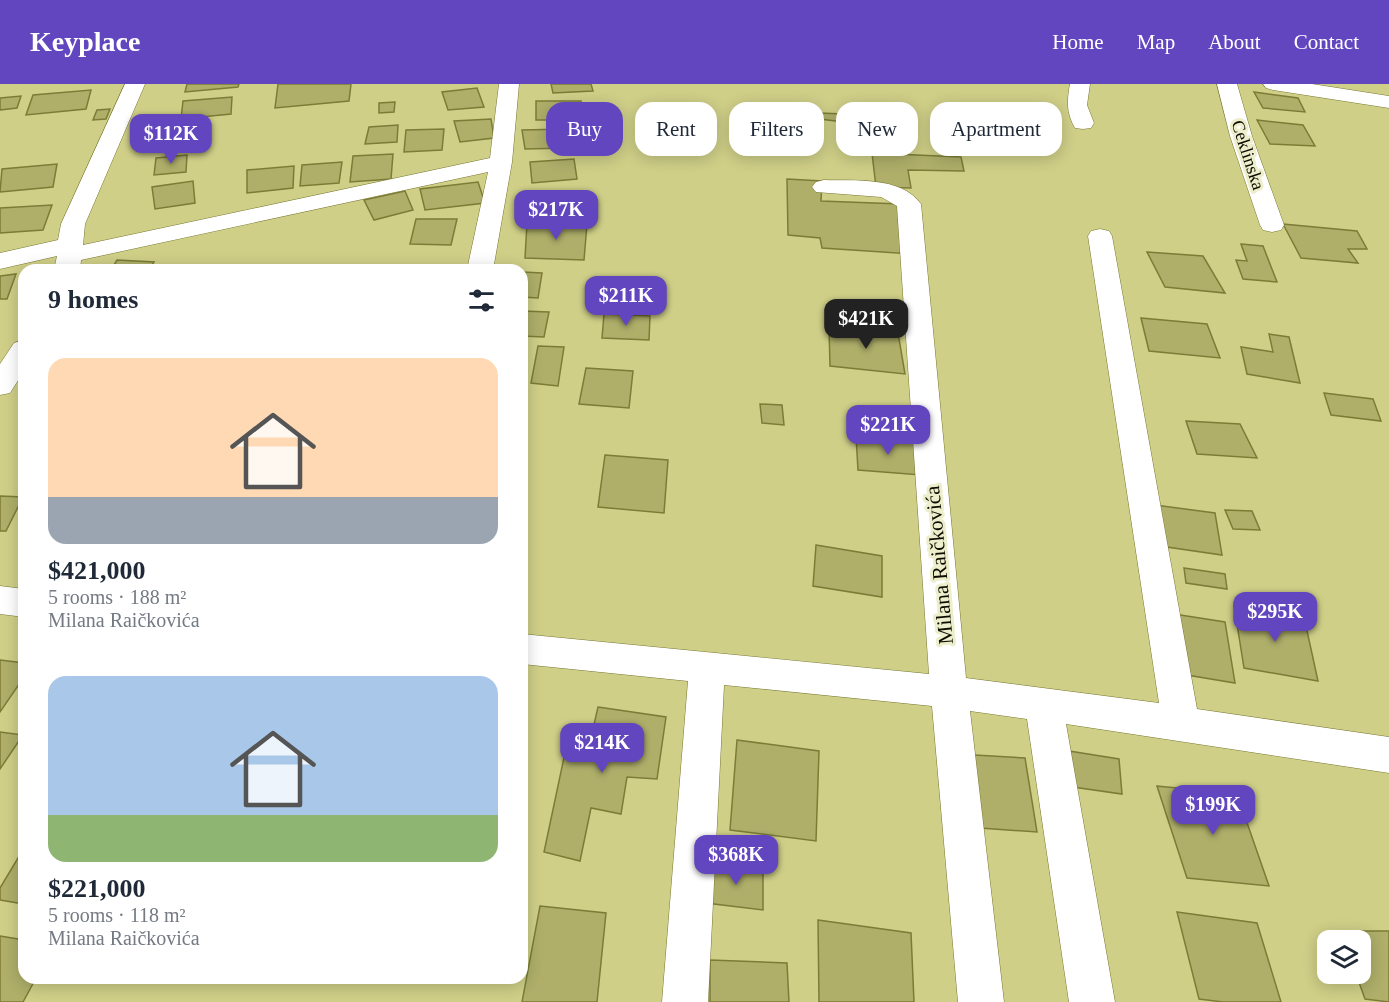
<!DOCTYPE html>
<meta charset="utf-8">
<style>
body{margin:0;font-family:"Times New Roman",serif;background:#f2f2f3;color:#1f2937;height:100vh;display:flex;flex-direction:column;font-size:22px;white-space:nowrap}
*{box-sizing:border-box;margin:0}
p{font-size:20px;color:#747a83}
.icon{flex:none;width:33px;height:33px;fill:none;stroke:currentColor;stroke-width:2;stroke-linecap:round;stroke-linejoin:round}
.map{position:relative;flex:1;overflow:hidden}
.side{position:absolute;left:18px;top:180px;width:510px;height:720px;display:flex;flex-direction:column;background:#fff;border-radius:18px;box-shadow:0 3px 15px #0003}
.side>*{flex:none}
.banner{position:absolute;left:546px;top:18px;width:570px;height:54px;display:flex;gap:12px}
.tools{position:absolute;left:1317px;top:846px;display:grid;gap:12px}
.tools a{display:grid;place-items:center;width:54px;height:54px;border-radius:12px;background:#fff;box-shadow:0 3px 15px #0003;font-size:30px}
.price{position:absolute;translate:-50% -51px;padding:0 14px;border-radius:12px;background:#6246bf;color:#fff;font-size:20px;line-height:39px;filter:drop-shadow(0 2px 3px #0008)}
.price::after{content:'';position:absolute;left:50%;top:36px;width:18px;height:14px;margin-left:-9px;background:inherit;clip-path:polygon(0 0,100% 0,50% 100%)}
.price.on{background:#222;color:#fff}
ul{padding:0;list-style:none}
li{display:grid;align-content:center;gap:12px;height:318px;padding:0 30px}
li span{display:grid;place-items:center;height:186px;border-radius:18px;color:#555}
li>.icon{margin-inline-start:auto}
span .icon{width:108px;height:108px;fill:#fffc;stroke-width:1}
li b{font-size:26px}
h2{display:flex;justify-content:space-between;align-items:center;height:72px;padding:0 30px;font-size:26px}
.chip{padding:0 21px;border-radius:18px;background:#fff;box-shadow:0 3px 15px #0003;font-size:21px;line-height:54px}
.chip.on{background:#6246bf;color:#fff}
header{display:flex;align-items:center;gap:36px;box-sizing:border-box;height:84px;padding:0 30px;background:#6246bf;color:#fff}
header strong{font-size:28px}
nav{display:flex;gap:33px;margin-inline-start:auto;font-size:21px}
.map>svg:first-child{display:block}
.building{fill:#afaf6a;stroke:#7c7c37;stroke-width:1.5}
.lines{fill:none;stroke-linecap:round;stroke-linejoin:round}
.minor-casing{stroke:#787732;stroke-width:1}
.minor{fill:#fff;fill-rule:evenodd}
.labels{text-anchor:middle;stroke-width:6;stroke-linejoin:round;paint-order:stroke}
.far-street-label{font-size:18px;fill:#0e0c00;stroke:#edeecb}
.street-label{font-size:21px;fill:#0e0c00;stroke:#edeecb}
</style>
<header>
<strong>Keyplace</strong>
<nav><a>Home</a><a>Map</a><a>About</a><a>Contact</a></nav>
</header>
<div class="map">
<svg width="1389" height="918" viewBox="0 0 1389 918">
<rect width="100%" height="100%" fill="#cfcf88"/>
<g class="building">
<path d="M187 0H239L238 3 185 8Z"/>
<path d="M278 0H351L349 17 275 24Z"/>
<path d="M551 0H591L593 7 553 9Z"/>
<path d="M477 4 484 23 448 26 442 8Z"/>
<path d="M91 6 86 25 26 31 33 11Z"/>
<path d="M1254 8 1298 14 1305 28 1263 24Z"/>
<path d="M21 12 17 24 0 26V14Z"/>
<path d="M232 13 231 30 181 35 183 17Z"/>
<path d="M536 17H581L584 36H536Z"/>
<path d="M395 18 394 28 379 29V19Z"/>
<path d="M110 25 106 35 93 36 97 26Z"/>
<path d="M819 29 844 30 843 38 820 35Z"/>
<path d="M491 35 494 54 460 58 454 37Z"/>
<path d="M1257 36 1303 41 1315 62 1270 60Z"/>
<path d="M206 40 205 62 154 68 159 46Z"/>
<path d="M398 41 397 58 365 60 369 43Z"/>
<path d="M444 45 442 66 404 68 406 46Z"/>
<path d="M566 45 568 64 525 65 522 46Z"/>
<path d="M872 69 961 73 964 87 908 86 911 104 876 103Z"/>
<path d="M393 70 391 95 350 98 353 72Z"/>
<path d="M187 71 186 88 154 91 156 74Z"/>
<path d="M574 75 577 95 532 99 530 78Z"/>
<path d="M342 78 339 99 300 102 302 81Z"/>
<path d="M57 80 53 103 0 108 2 85Z"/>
<path d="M294 82 293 104 247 109V86Z"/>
<path d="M787 95 822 97 821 117 901 120 912 170 822 164 820 154 788 151Z"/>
<path d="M193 97 195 119 155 125 152 103Z"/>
<path d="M478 98 485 119 425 126 420 105Z"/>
<path d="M405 107 413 126 374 136 364 116Z"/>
<path d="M52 121 43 146 0 149V124Z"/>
<path d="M416 135H457L451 161 410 160Z"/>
<path d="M527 139 587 140 584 176 525 174Z"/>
<path d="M1283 140 1357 147 1367 165H1348L1358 179 1301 174Z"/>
<path d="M1241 160 1263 162 1277 198 1243 195 1236 176 1247 177Z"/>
<path d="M1147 168 1203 172 1225 209 1165 203Z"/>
<path d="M117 176 154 178 149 186H111Z"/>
<path d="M522 188 542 189 538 214 522 213Z"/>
<path d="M16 190 7 215H0V192Z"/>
<path d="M522 227 549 228 544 253 522 252Z"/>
<path d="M604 230 650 232 649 256 602 254Z"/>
<path d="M1141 234 1207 240 1220 274 1149 267Z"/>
<path d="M829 243 898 249 905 290 830 282Z"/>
<path d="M1269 250 1289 253 1300 299 1247 290 1241 263 1273 268Z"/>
<path d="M538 262 564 263 558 302 531 299Z"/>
<path d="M586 284 633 287 629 324 579 320Z"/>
<path d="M1324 309 1373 315 1381 337 1331 331Z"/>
<path d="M760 320 782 321 784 341 762 339Z"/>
<path d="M1186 337 1240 340 1257 374 1197 370Z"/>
<path d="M856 352 916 358 921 391 858 386Z"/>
<path d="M605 371 668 376 664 429 598 423Z"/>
<path d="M0 412 23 413 6 447H0Z"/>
<path d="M1155 421 1215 429 1222 471 1160 462Z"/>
<path d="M1225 426 1252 427 1260 446 1233 445Z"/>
<path d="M816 461 882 472V513L813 502Z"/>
<path d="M1184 484 1225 490 1227 505 1186 499Z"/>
<path d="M1234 521 1304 533 1318 597 1244 584Z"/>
<path d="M1174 530 1225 538 1235 599 1181 590Z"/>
<path d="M0 576 24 579V593L0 628Z"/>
<path d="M598 623 666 633 657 695 627 693 621 730 591 724 580 777 544 768 566 664 589 662Z"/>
<path d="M0 648 23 651 0 685Z"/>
<path d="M737 656 819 667 816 757 730 746Z"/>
<path d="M1063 666 1119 675 1122 710 1066 702Z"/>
<path d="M957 670 1025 674 1037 748 966 743Z"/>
<path d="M1157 702 1237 710 1269 802 1187 794Z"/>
<path d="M24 764V820L0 816V804Z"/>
<path d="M711 777 763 783V826L706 819Z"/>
<path d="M540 822 606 829 597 918H522Z"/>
<path d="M1177 828 1257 839 1281 918H1223L1199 915Z"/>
<path d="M818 836 911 849 914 918H819Z"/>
<path d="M1341 847H1389V918L1365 915 1356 890H1360V856H1344Z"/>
<path d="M0 852 24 856V894H36L23 918H0Z"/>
<path d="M710 876 787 879 789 918H710Z"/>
</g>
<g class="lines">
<g class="minor-casing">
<g id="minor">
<path d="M125 0H145L85 140 83 161 490 74 499 0H519L512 78 493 186H467L488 88 81 176 80 186H54L57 172 0 185V169L58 156 61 140Z"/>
<path d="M1070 0H1090L1087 21 1094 39 1091 44 1083 45 1075 44C1066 29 1067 16 1070 0Z"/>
<path d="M1217 0H1237L1252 52 1284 141 1281 146 1272 148 1263 146 1260 141 1230 52Z"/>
<path d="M1263 0H1312L1389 12V24L1273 6 1266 4Z"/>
<path d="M824 96C854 97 901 92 921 120L966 594 1159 619 1088 152 1091 147 1100 145 1109 147 1112 152 1197 625 1389 653V689L1066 640 1115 918H1069L1027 635 970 627 1004 918H958L932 622 724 601 708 918H662L688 597 522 580V550L929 590 897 122 881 113 816 108 812 103 816 98Z"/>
<path d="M24 256V287L10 309 0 311V280L14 259Z"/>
<path d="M0 502 24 505V533L0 530Z"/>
</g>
</g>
<use href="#minor" class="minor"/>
</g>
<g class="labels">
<g class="far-street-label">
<text transform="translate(1248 71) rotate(72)" y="6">Ceklinska</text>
</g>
<g class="street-label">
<text transform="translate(939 481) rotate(-95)" y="7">Milana Raičkovića</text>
</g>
</g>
</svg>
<div class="tools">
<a><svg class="icon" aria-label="layers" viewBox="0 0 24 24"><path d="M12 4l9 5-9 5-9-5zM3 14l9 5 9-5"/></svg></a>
</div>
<b class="price" style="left:171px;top:81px">$112K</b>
<b class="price" style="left:556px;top:157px">$217K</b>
<b class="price" style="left:626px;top:243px">$211K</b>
<b class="price on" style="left:866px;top:266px">$421K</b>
<b class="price" style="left:888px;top:372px">$221K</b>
<b class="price" style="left:1275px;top:559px">$295K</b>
<b class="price" style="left:602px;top:690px">$214K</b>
<b class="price" style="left:1213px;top:752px">$199K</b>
<b class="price" style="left:736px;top:802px">$368K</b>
<div class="banner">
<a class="chip on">Buy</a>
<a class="chip">Rent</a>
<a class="chip">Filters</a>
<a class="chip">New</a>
<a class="chip">Apartment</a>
</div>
<section class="side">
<h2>9 homes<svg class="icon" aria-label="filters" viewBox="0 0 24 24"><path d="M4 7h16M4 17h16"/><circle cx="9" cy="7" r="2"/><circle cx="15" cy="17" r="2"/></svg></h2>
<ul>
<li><span style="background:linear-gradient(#ffd9b3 75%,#9aa5b1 0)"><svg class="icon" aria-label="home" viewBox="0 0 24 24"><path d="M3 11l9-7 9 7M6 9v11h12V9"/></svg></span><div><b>$421,000</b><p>5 rooms · 188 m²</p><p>Milana Raičkovića</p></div></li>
<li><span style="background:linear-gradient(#a9c7e8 75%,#8fb573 0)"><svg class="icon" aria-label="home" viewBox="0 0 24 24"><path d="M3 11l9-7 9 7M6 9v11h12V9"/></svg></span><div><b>$221,000</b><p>5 rooms · 118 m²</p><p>Milana Raičkovića</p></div></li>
</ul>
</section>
</div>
